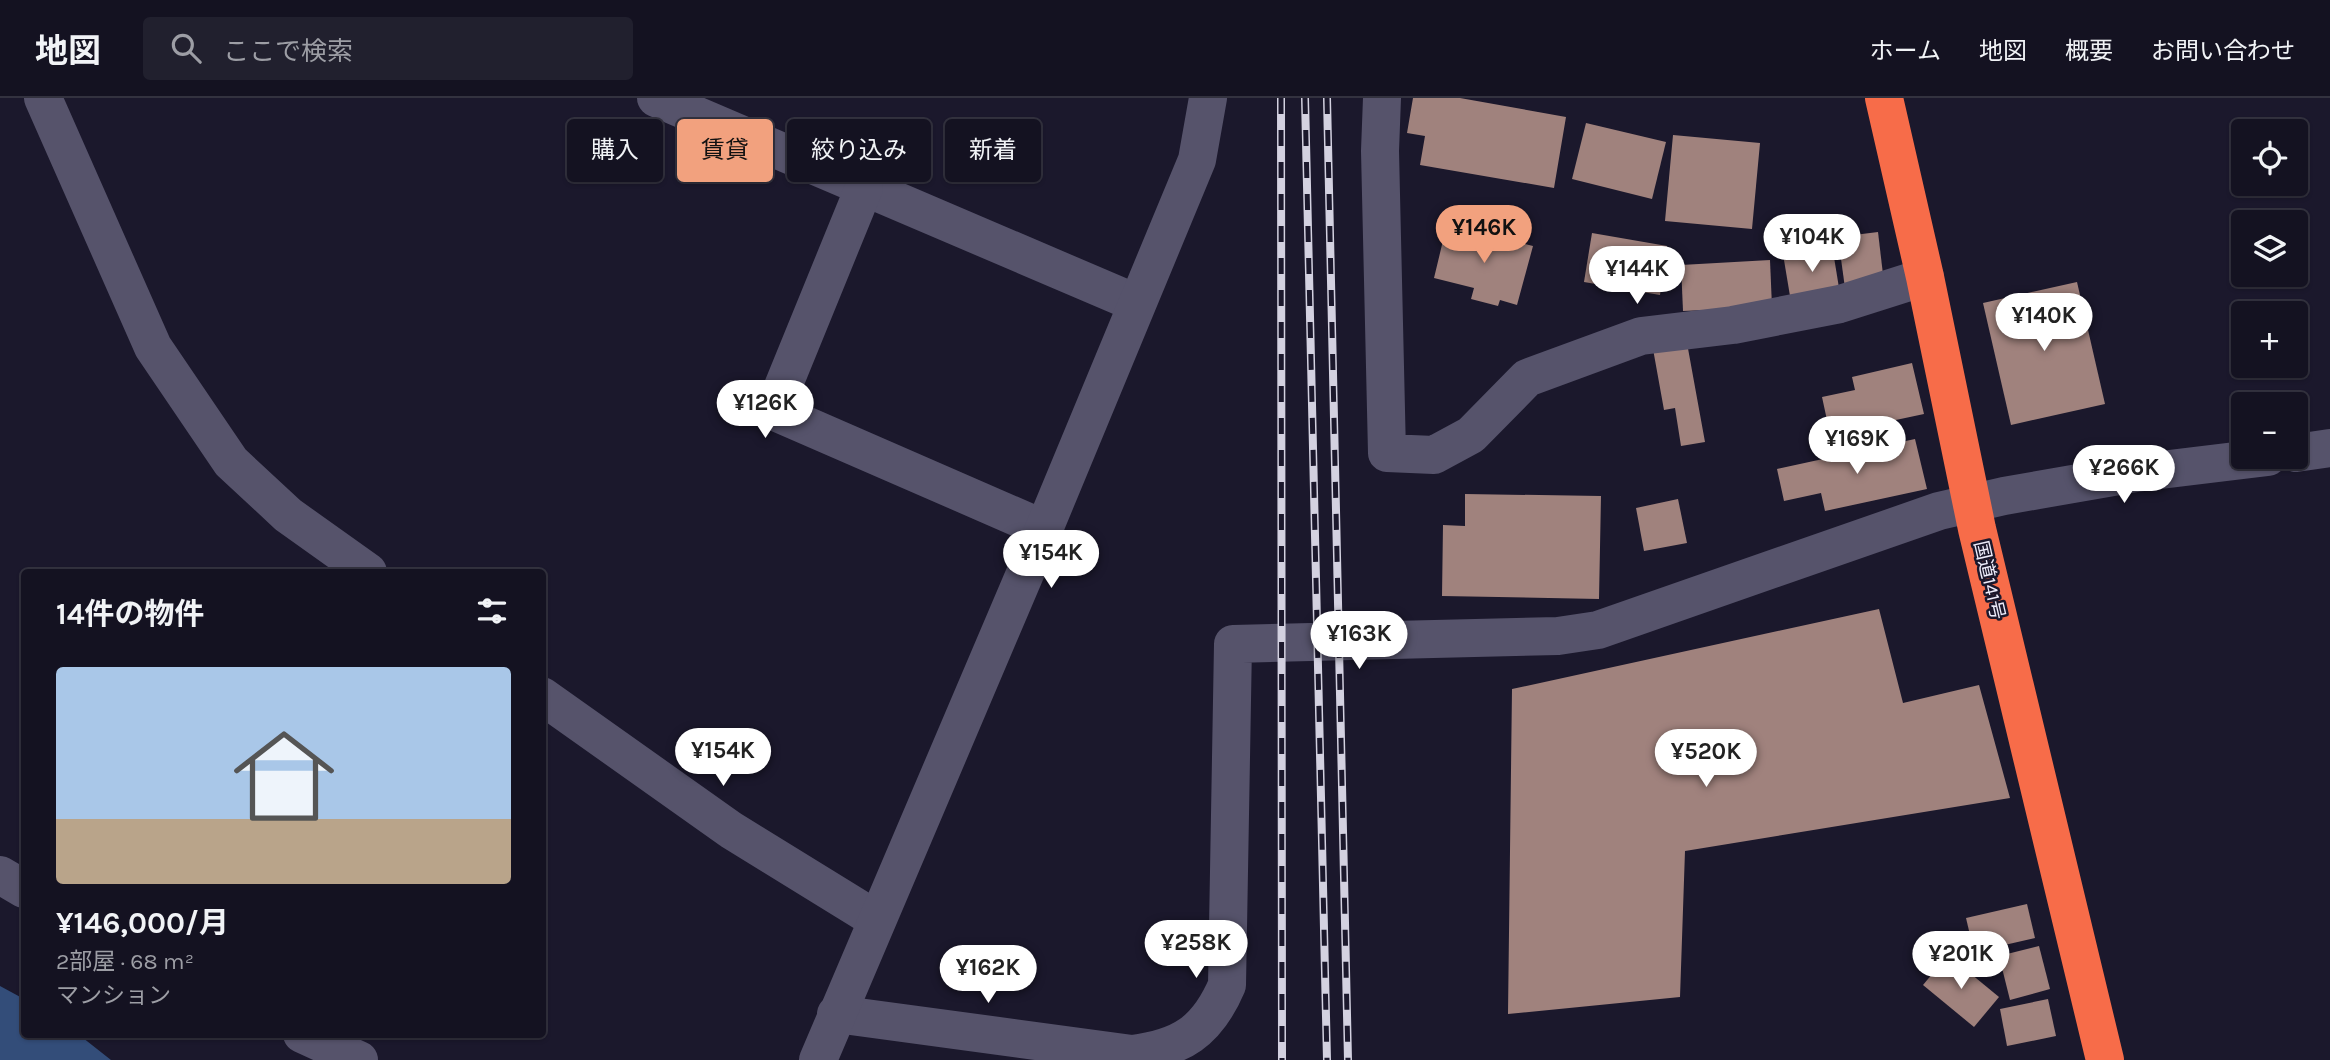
<!DOCTYPE html>
<html lang="ja">
<meta charset="utf-8">
<style>
body{margin:0;font-family:Karla,"Noto Sans JP",sans-serif;background:#21202e;color:#f1f3f6;height:100vh;display:flex;flex-direction:column;font-size:26px;white-space:nowrap}
*{box-sizing:border-box;margin:0}
p{font-size:23px;color:#9d9ea5}
.icon{flex:none;width:38px;height:38px;fill:none;stroke:currentColor;stroke-width:2;stroke-linecap:round;stroke-linejoin:round}
.map{position:relative;flex:1;overflow:hidden}
.side{position:absolute;left:21px;top:471px;width:525px;height:469px;display:flex;flex-direction:column;background:#141221;border-radius:7px;box-shadow:0 2px 5px #0004,0 0 0 2px #33323f}
.side>*{flex:none}
.guide{position:absolute;left:567px;top:21px;width:665px;height:63px;display:flex;gap:14px}
.buttons{position:absolute;left:2231px;top:21px;display:grid;gap:14px}
.buttons a{display:grid;place-items:center;width:77px;height:77px;border-radius:7px;background:#141221;box-shadow:0 2px 5px #0004,0 0 0 2px #33323f;font-size:35px}
.price{position:absolute;translate:-50% -60px;padding:0 16px;border-radius:24px;background:#fff;color:#222;font-size:23px;line-height:46px;filter:drop-shadow(0 2px 4px #0008)}
.price::after{content:'';position:absolute;left:50%;top:42px;width:21px;height:16px;margin-left:-10px;background:inherit;clip-path:polygon(0 0,100% 0,50% 100%)}
.price.on{background:#f2a17e;color:#111}
ul{padding:0;list-style:none}
li{display:grid;align-content:center;gap:14px;height:371px;padding:0 35px}
li span{display:grid;place-items:center;height:217px;border-radius:7px;color:#555}
li>.icon{margin-inline-start:auto}
span .icon{width:126px;height:126px;fill:#fffc;stroke-width:1}
li b{font-size:30px}
h2{display:flex;justify-content:space-between;align-items:center;height:84px;padding:0 35px;font-size:30px}
.tag{padding:0 24px;border-radius:7px;background:#141221;box-shadow:0 2px 5px #0004,0 0 0 2px #33323f;font-size:24px;line-height:63px}
.tag.on{background:#f2a17e;color:#111}
header{display:flex;align-items:center;gap:42px;box-sizing:border-box;height:98px;padding:0 35px;background:#141221;border-bottom:2px solid #33323f}
header strong{font-size:33px}
nav{display:flex;gap:38px;margin-inline-start:auto;font-size:24px}
.search{width:490px;height:63px;background:#21202e;display:flex;align-items:center;gap:18px;box-sizing:border-box;padding:0 24px;border-radius:7px;color:#9d9ea5;font-size:26px}
.map>svg:first-child{display:block}
.water{fill:#334d79}
.building{fill:#a0827d}
.lines{fill:none;stroke-linecap:round;stroke-linejoin:round}
.minor{stroke:#56536b;stroke-width:38}
.highway{stroke:#f76c49;stroke-width:38}
.rail-casing{stroke:#d3d1e0;stroke-width:8}
.rail{stroke:#1b182c;stroke-width:5;stroke-dasharray:16;stroke-linecap:butt}
.labels{text-anchor:middle;stroke-width:5;stroke-linejoin:round;paint-order:stroke}
.street-label{font-size:19px;fill:#eeedfb;stroke:#1b182c}
</style>
<header>
<strong>地図</strong>
<div class="search"><svg class="icon" aria-label="search" viewBox="0 0 24 24"><circle cx="10" cy="10" r="6"/><path d="M15 15l6 6"/></svg>ここで検索</div>
<nav><a>ホーム</a><a>地図</a><a>概要</a><a>お問い合わせ</a></nav>
</header>
<div class="map">
<svg width="2330" height="962" viewBox="0 0 2330 962">
<rect width="100%" height="100%" fill="#1b182c"/>
<path class="water" d="M0 888 24 901V936H78L111 962H0Z"/>
<g class="building">
<path d="M1413 0H1460L1566 19 1554 90 1420 67 1425 38 1407 35Z"/>
<path d="M1586 25 1666 44 1652 101 1572 81Z"/>
<path d="M1673 37 1760 45 1752 131 1665 123Z"/>
<path d="M1447 126 1533 148 1517 207 1500 202 1498 208 1471 201 1474 190 1434 180Z"/>
<path d="M1878 134 1884 185 1845 190 1838 139Z"/>
<path d="M1592 135 1667 148 1660 197 1584 184Z"/>
<path d="M1832 147 1840 196 1791 204 1783 156Z"/>
<path d="M1770 162 1772 209 1683 213 1681 167Z"/>
<path d="M2077 184 2105 306 2011 327 1983 205Z"/>
<path d="M1687 245 1705 344 1681 348 1675 310 1664 312 1653 251Z"/>
<path d="M1912 265 1924 316 1830 336 1822 299 1855 292 1852 279Z"/>
<path d="M1915 341 1927 391 1825 413 1821 395 1784 403 1777 371Z"/>
<path d="M1465 396 1601 398 1599 501 1442 498 1443 427 1465 428Z"/>
<path d="M1678 401 1687 445 1644 453 1636 410Z"/>
<path d="M1879 511 1903 605 1979 587 2010 700 1685 753 1680 899 1508 916 1512 591Z"/>
<path d="M2027 806 2035 840 1974 854 1966 820Z"/>
<path d="M2039 848 2050 891 2010 902 1999 858Z"/>
<path d="M1948 857 1999 899 1974 929 1923 887Z"/>
<path d="M2048 901 2056 938 2007 948 2000 911Z"/>
</g>
<g class="lines">
<g class="minor">
<path d="M43 0 153 249 231 364 288 417 368 474"/>
<path d="M656 0 1136 205"/>
<path d="M1382 0 1380 53 1387 355 1434 357 1471 337 1527 280 1641 238 1733 227 1840 206 1925 179"/>
<path d="M864 90 773 313 1044 431"/>
<path d="M2296 355 2330 350"/>
<path d="M542 598 731 732 877 822"/>
<path d="M0 777 24 791"/>
<path d="M836 916 1132 956C1181 950 1207 934 1227 887L1233 546 1558 538 1598 532 1939 413 2004 398 2136 375 2268 359"/>
<path d="M302 936 359 962"/>
<path d="M818 962 1044 431 1197 62 1208 0"/>
</g>
<path class="highway" d="M1884 0 1925 179 1977 431 2105 962"/>
<g class="rail-casing">
<g id="rail">
<path d="M1281 0 1282 962"/>
<path d="M1305 0 1327 962"/>
<path d="M1327 0 1348 962"/>
</g>
</g>
<use href="#rail" class="rail"/>
</g>
<g class="labels">
<g class="street-label">
<text transform="translate(1990 482) rotate(77)" y="7">国道141号</text>
</g>
</g>
</svg>
<div class="buttons">
<a><svg class="icon" aria-label="locate" viewBox="0 0 24 24"><circle cx="12" cy="12" r="6"/><path d="M12 2v4M12 18v4M2 12h4M18 12h4"/></svg></a>
<a><svg class="icon" aria-label="layers" viewBox="0 0 24 24"><path d="M12 4l9 5-9 5-9-5zM3 14l9 5 9-5"/></svg></a>
<a>+</a>
<a>−</a>
</div>
<b class="price on" style="left:1484px;top:167px">¥146K</b>
<b class="price" style="left:1812px;top:176px">¥104K</b>
<b class="price" style="left:1637px;top:208px">¥144K</b>
<b class="price" style="left:2044px;top:255px">¥140K</b>
<b class="price" style="left:765px;top:342px">¥126K</b>
<b class="price" style="left:1857px;top:378px">¥169K</b>
<b class="price" style="left:2124px;top:407px">¥266K</b>
<b class="price" style="left:1051px;top:492px">¥154K</b>
<b class="price" style="left:1359px;top:573px">¥163K</b>
<b class="price" style="left:723px;top:690px">¥154K</b>
<b class="price" style="left:1706px;top:691px">¥520K</b>
<b class="price" style="left:1196px;top:882px">¥258K</b>
<b class="price" style="left:1961px;top:893px">¥201K</b>
<b class="price" style="left:988px;top:907px">¥162K</b>
<div class="guide">
<a class="tag">購入</a>
<a class="tag on">賃貸</a>
<a class="tag">絞り込み</a>
<a class="tag">新着</a>
</div>
<section class="side">
<h2>14件の物件<svg class="icon" aria-label="filters" viewBox="0 0 24 24"><path d="M4 7h16M4 17h16"/><circle cx="9" cy="7" r="2"/><circle cx="15" cy="17" r="2"/></svg></h2>
<ul>
<li><span style="background:linear-gradient(#a9c7e8 70%,#b9a48a 0)"><svg class="icon" aria-label="home" viewBox="0 0 24 24"><path d="M3 11l9-7 9 7M6 9v11h12V9"/></svg></span><div><b>¥146,000/月</b><p>2部屋 · 68 m²</p><p>マンション</p></div></li>
</ul>
</section>
</div>
